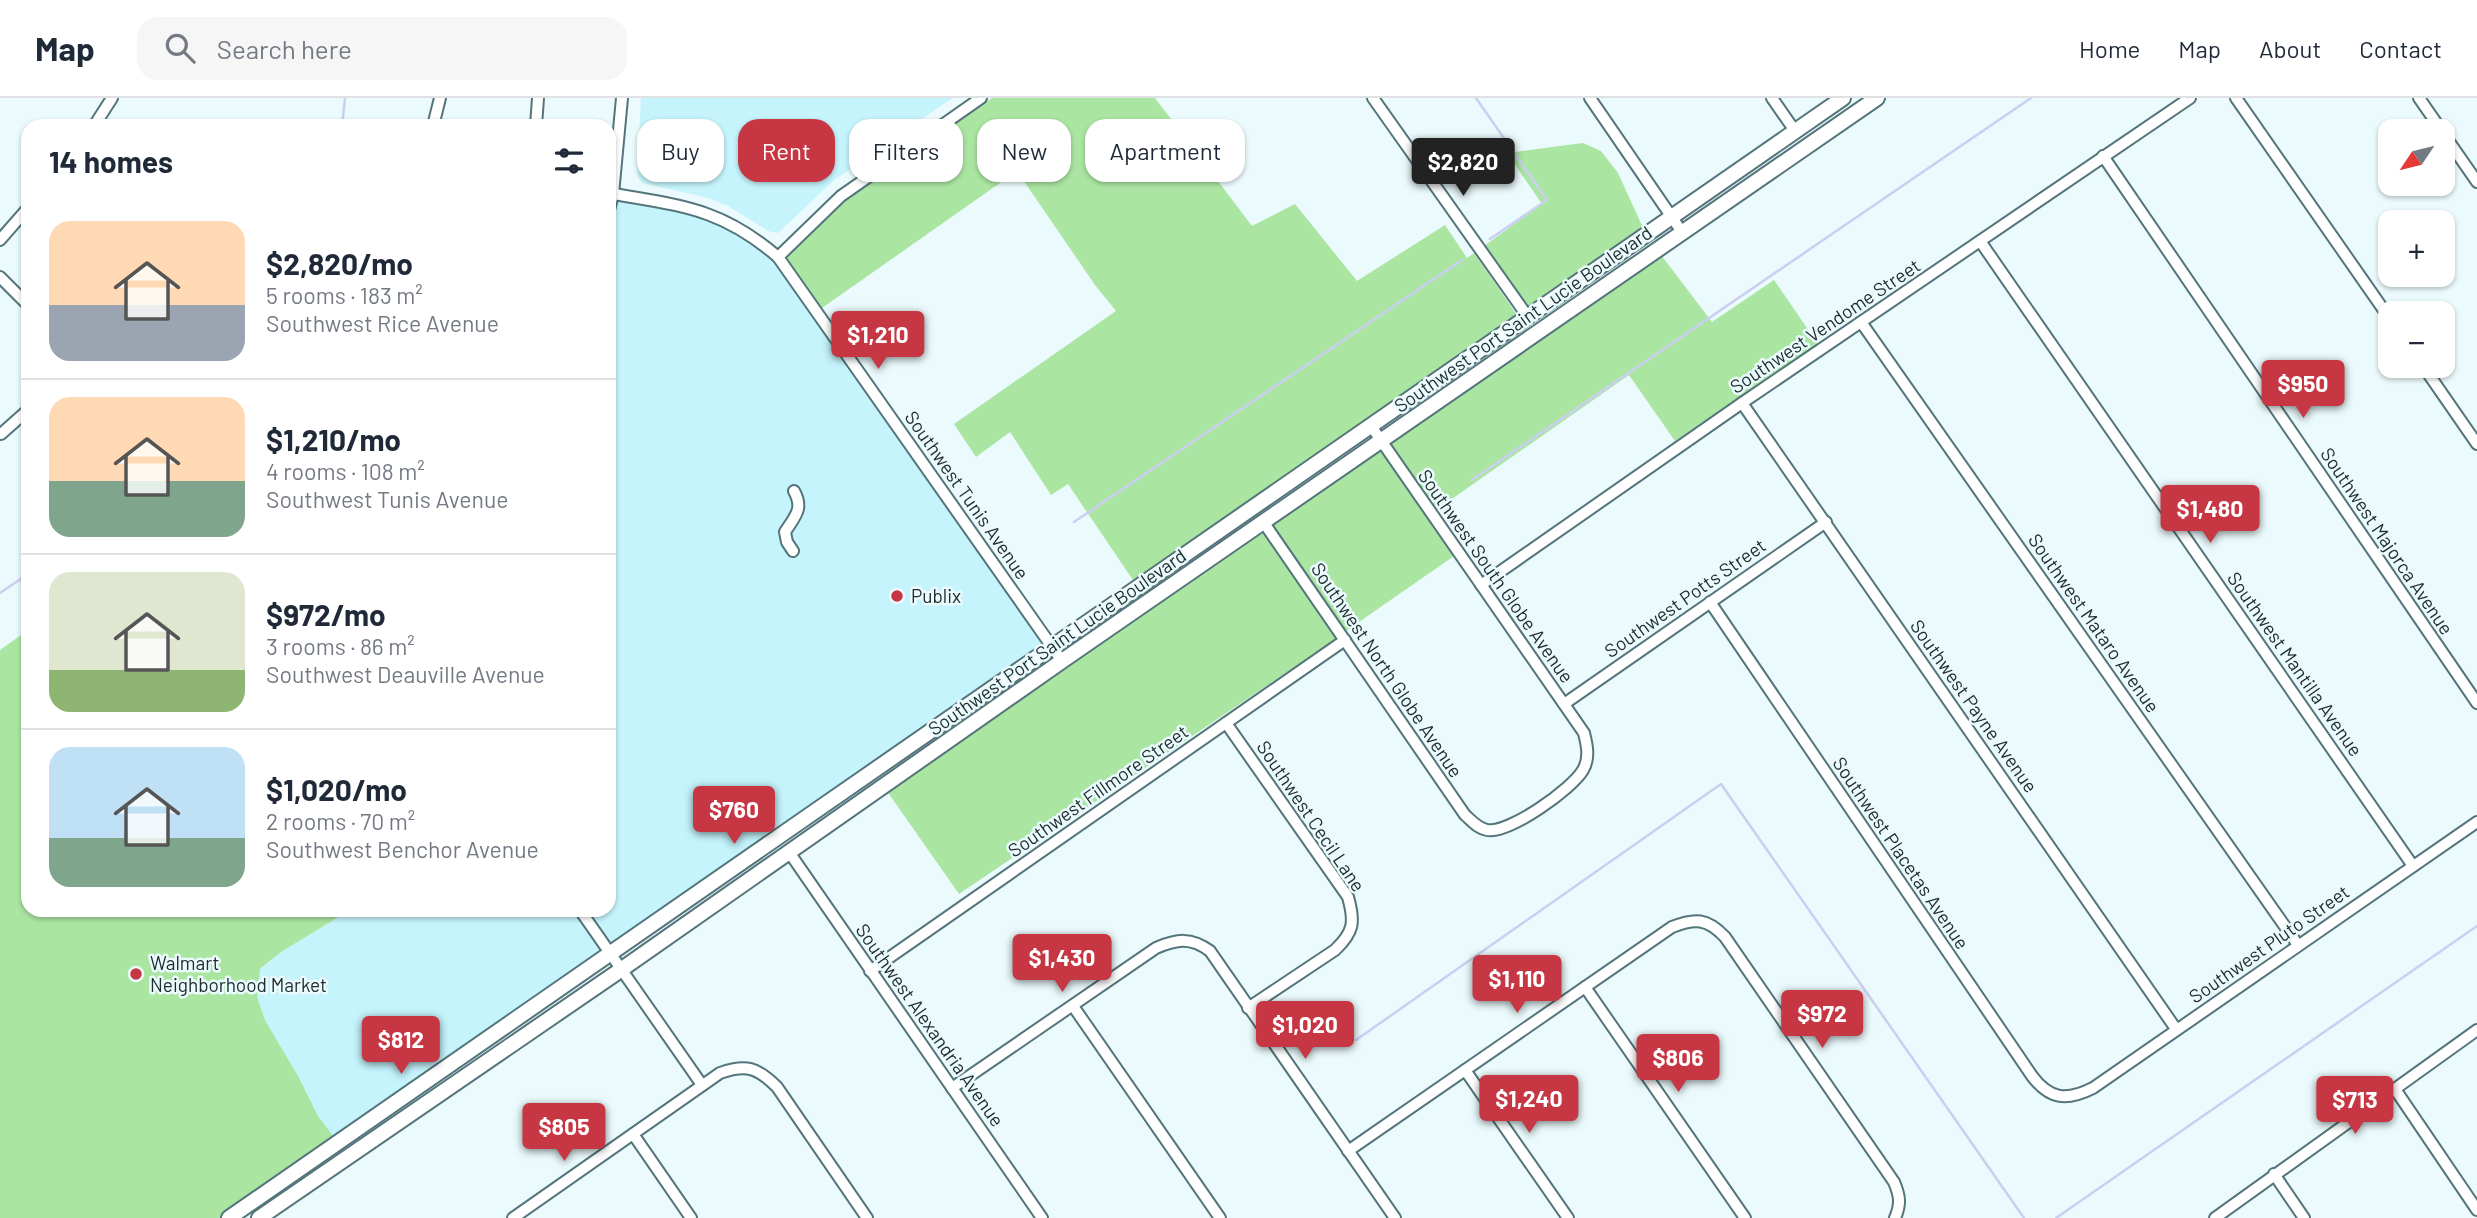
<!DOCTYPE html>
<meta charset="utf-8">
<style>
body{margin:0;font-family:Barlow,sans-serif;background:#f6f6f7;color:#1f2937;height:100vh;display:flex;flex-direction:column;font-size:26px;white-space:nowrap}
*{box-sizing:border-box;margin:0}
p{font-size:23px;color:#747a83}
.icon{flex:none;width:38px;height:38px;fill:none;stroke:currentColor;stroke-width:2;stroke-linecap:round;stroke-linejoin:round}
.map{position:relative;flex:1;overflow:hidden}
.side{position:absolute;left:21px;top:21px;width:595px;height:798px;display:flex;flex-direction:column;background:#fff;border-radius:21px;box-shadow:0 2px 5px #0004}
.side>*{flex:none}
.banner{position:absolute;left:637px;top:21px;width:665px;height:63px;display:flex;gap:14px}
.needle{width:46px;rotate:235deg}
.fabs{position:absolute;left:2378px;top:21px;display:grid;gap:14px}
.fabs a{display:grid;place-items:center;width:77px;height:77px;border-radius:14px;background:#fff;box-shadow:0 2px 5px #0004;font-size:35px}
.price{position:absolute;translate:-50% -60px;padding:0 16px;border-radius:7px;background:#c63643;color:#fff;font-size:23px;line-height:46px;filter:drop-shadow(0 2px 4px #0008)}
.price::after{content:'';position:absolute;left:50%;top:42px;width:21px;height:16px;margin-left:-10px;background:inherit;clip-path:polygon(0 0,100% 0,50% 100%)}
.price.active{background:#222;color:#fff}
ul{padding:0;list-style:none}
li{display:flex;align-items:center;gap:21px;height:175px;padding:0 28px}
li+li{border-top:2px solid #e0e1e3}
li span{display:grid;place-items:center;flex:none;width:196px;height:140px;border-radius:21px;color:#555}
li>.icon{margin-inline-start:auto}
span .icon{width:84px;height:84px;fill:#fffc;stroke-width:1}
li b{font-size:30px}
h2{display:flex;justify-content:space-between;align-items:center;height:84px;padding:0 28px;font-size:30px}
.chip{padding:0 24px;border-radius:21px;background:#fff;box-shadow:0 2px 5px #0004;font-size:24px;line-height:63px}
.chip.active{background:#c63643;color:#fff}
header{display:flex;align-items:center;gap:42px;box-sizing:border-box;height:98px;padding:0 35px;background:#fff;border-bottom:2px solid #e0e1e3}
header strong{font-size:33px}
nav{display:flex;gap:38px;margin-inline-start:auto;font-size:24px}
.search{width:490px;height:63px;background:#f6f6f7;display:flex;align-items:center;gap:18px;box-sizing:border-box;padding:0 24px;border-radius:21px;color:#747a83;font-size:26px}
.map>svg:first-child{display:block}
.built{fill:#c5f4fc}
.green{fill:#aae5a1}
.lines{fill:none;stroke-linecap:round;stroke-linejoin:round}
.stream{stroke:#cacff2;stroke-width:2.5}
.minor-casing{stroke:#54757b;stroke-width:14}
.major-casing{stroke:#54757b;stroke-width:18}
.minor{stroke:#fff;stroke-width:10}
.major{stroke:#fff;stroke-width:14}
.poi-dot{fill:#c63643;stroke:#ebfafc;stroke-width:2.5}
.labels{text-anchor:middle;stroke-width:5;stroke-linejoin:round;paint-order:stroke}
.street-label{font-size:19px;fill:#202e30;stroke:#ebfafc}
.poi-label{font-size:19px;fill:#202e30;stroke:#ebfafc;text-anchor:start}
</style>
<header>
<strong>Map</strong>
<div class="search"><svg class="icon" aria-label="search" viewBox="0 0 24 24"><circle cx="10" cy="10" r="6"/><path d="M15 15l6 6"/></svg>Search here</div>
<nav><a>Home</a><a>Map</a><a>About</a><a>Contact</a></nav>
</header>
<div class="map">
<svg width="2477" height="1120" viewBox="0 0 2477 1120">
<rect width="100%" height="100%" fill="#ebfafc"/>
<g class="built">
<path d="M641 0H952L833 83 778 135 768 133 728 108 705 99 642 85 637 77Z"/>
<path d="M617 102 675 111 710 121 754 147 773 163 1047 553 612 850 587 812H609V135Z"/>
<path d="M350 812H573L602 856 365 1018 363 1017 334 1039 318 1018 298 978 265 922 257 900V886L260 872 281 854Z"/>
</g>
<g class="green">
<path d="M992 0H1155L1252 128 1295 106 1357 183 1445 127 1467 160 1474 155 1524 227 1137 488 1068 386 1051 397 1010 334 976 359 954 326 1116 213 1095 187 1017 73 822 210 785 159 843 103Z"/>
<path d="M1583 45 1601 53 1618 75 1645 134 1534 220 1484 148 1542 106 1507 55Z"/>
<path d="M1655 149 1712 224 1774 182 1818 246 1675 343 1629 277 1436 412 1383 337Z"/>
<path d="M1374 344 1454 458 1346 533 1267 418Z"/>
<path d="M1258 425 1337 540 959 796 882 686Z"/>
<path d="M28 532V812H350L281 854 260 871 257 899 265 922 298 978 318 1018 334 1039 220 1120H0V552Z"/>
</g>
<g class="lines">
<g class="stream">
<path d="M1476 0 1547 102 1490 141"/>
<path d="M342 28 345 0"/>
<path d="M1472 382 2031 0"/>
<path d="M1074 424 1462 162"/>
<path d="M0 495 28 476"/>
<path d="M1356 942 1721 686 2024 1120"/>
<path d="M2056 1120 2477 828"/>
</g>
<g class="minor-casing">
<g id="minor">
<path d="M1373 0 1528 219"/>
<path d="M1590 0 1682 134"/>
<path d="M1772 0 1795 33"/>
<path d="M2236 0 2390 221"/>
<path d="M2419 0 2442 33"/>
<path d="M94 28 112 0"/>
<path d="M433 28 440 0"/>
<path d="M536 28 538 0"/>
<path d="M2443 35 2477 84"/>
<path d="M2103 58 2477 605"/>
<path d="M609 95C680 108 720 109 778 159L1062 563"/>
<path d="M609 112 613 96 622 0"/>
<path d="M0 142 28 110"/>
<path d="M1980 143 2413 768"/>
<path d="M778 159 841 98 981 0"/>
<path d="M0 179 28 207"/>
<path d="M1861 224 2298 847"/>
<path d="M2423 268 2477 346"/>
<path d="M1742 305 2176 931"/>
<path d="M1 336 28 312"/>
<path d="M1264 425 1465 717C1472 723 1477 730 1487 732 1509 736 1572 691 1583 672 1590 660 1587 647 1584 635L1371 328"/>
<path d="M793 453 787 444 785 434C795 418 804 411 794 393"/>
<path d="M1481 487 1742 305 2190 0"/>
<path d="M1710 504 2032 978C2050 1002 2067 1003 2093 990L2477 724"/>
<path d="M1564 606 1826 424"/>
<path d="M1226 625 1348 799C1355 824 1354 834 1335 852L1248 910"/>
<path d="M789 754 1042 1120"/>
<path d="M580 812 702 987"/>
<path d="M870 873 1345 542"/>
<path d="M1585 889 1745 1120"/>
<path d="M1073 908 1220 1120"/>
<path d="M1465 972 1568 1120"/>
<path d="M952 990 1156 850C1177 841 1191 839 1210 853L1395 1120"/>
<path d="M2395 991 2477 1112"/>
<path d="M633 1036 691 1120"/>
<path d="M1348 1053 1672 829C1695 820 1707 820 1725 839L1894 1084C1900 1098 1901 1106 1895 1120"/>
<path d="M2274 1076 2304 1120"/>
<path d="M513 1120 720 975C746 966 757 969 777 989L867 1120"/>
<path d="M2215 1120 2477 932"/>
</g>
</g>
<g class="major-casing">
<g id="major">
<path d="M229 1120 1843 0"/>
<path d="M259 1120 622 871 1062 563 1877 0"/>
</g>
</g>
<use href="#minor" class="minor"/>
<use href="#major" class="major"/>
</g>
<g class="poi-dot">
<circle cx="897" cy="498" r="7"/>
<circle cx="136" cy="876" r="7"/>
</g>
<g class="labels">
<g class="street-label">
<text transform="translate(1523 221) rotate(-35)" y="7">Southwest Port Saint Lucie Boulevard</text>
<text transform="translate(1825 228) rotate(-34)" y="7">Southwest Vendome Street</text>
<text transform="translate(967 397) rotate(55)" y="7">Southwest Tunis Avenue</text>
<text transform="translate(2387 443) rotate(56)" y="7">Southwest Majorca Avenue</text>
<text transform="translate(1496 478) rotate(55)" y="7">Southwest South Globe Avenue</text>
<text transform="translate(1685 500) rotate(-35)" y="7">Southwest Potts Street</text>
<text transform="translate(2094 525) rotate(55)" y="7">Southwest Mataro Avenue</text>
<text transform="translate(1057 544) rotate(-35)" y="7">Southwest Port Saint Lucie Boulevard</text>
<text transform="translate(2295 566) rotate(55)" y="7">Southwest Mantilla Avenue</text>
<text transform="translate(1387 572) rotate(56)" y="7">Southwest North Globe Avenue</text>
<text transform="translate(1974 608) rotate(55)" y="7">Southwest Payne Avenue</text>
<text transform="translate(1098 693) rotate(-35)" y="7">Southwest Fillmore Street</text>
<text transform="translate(1311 718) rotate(56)" y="7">Southwest Cecil Lane</text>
<text transform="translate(1901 755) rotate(56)" y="7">Southwest Placetas Avenue</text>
<text transform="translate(2269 846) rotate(-35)" y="7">Southwest Pluto Street</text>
<text transform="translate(930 927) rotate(55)" y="7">Southwest Alexandria Avenue</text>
</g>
<g class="poi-label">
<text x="911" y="505">Publix</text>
<text x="150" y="872">Walmart<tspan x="150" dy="22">Neighborhood Market</tspan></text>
</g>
</g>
</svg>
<div class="fabs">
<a><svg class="needle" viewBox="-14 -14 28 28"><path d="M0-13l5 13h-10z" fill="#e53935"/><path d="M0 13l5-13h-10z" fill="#747a83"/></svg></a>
<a>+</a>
<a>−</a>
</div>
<b class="price active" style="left:1463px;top:100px">$2,820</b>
<b class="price" style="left:878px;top:273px">$1,210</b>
<b class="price" style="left:2303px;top:322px">$950</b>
<b class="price" style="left:2210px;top:447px">$1,480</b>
<b class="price" style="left:734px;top:748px">$760</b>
<b class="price" style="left:1062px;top:896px">$1,430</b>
<b class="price" style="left:1517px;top:917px">$1,110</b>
<b class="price" style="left:1822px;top:952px">$972</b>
<b class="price" style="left:1305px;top:963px">$1,020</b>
<b class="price" style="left:401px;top:978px">$812</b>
<b class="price" style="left:1678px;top:996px">$806</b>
<b class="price" style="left:1529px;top:1037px">$1,240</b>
<b class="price" style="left:2355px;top:1038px">$713</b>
<b class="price" style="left:564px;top:1065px">$805</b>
<div class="banner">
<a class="chip">Buy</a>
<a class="chip active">Rent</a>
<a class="chip">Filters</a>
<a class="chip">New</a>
<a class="chip">Apartment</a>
</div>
<section class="side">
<h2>14 homes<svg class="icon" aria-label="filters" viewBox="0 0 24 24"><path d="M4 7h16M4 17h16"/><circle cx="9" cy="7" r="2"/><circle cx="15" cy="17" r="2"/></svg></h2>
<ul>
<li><span style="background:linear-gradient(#ffd9b3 60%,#9aa5b1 0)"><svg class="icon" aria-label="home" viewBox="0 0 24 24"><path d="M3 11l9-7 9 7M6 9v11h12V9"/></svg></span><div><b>$2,820/mo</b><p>5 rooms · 183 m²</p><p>Southwest Rice Avenue</p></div></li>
<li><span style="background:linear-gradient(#ffd9b3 60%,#7fa58c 0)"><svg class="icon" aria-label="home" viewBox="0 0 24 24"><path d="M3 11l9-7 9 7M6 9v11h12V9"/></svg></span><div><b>$1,210/mo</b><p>4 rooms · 108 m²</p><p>Southwest Tunis Avenue</p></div></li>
<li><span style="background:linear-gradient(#dfe7d0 70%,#8fb573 0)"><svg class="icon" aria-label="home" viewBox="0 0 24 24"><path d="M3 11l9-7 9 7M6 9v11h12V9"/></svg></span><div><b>$972/mo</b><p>3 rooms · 86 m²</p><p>Southwest Deauville Avenue</p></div></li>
<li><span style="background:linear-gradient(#bfe0f5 65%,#7fa58c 0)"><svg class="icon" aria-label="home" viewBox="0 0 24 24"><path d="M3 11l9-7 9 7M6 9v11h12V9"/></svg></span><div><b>$1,020/mo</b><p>2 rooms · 70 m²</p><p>Southwest Benchor Avenue</p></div></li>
</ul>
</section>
</div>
